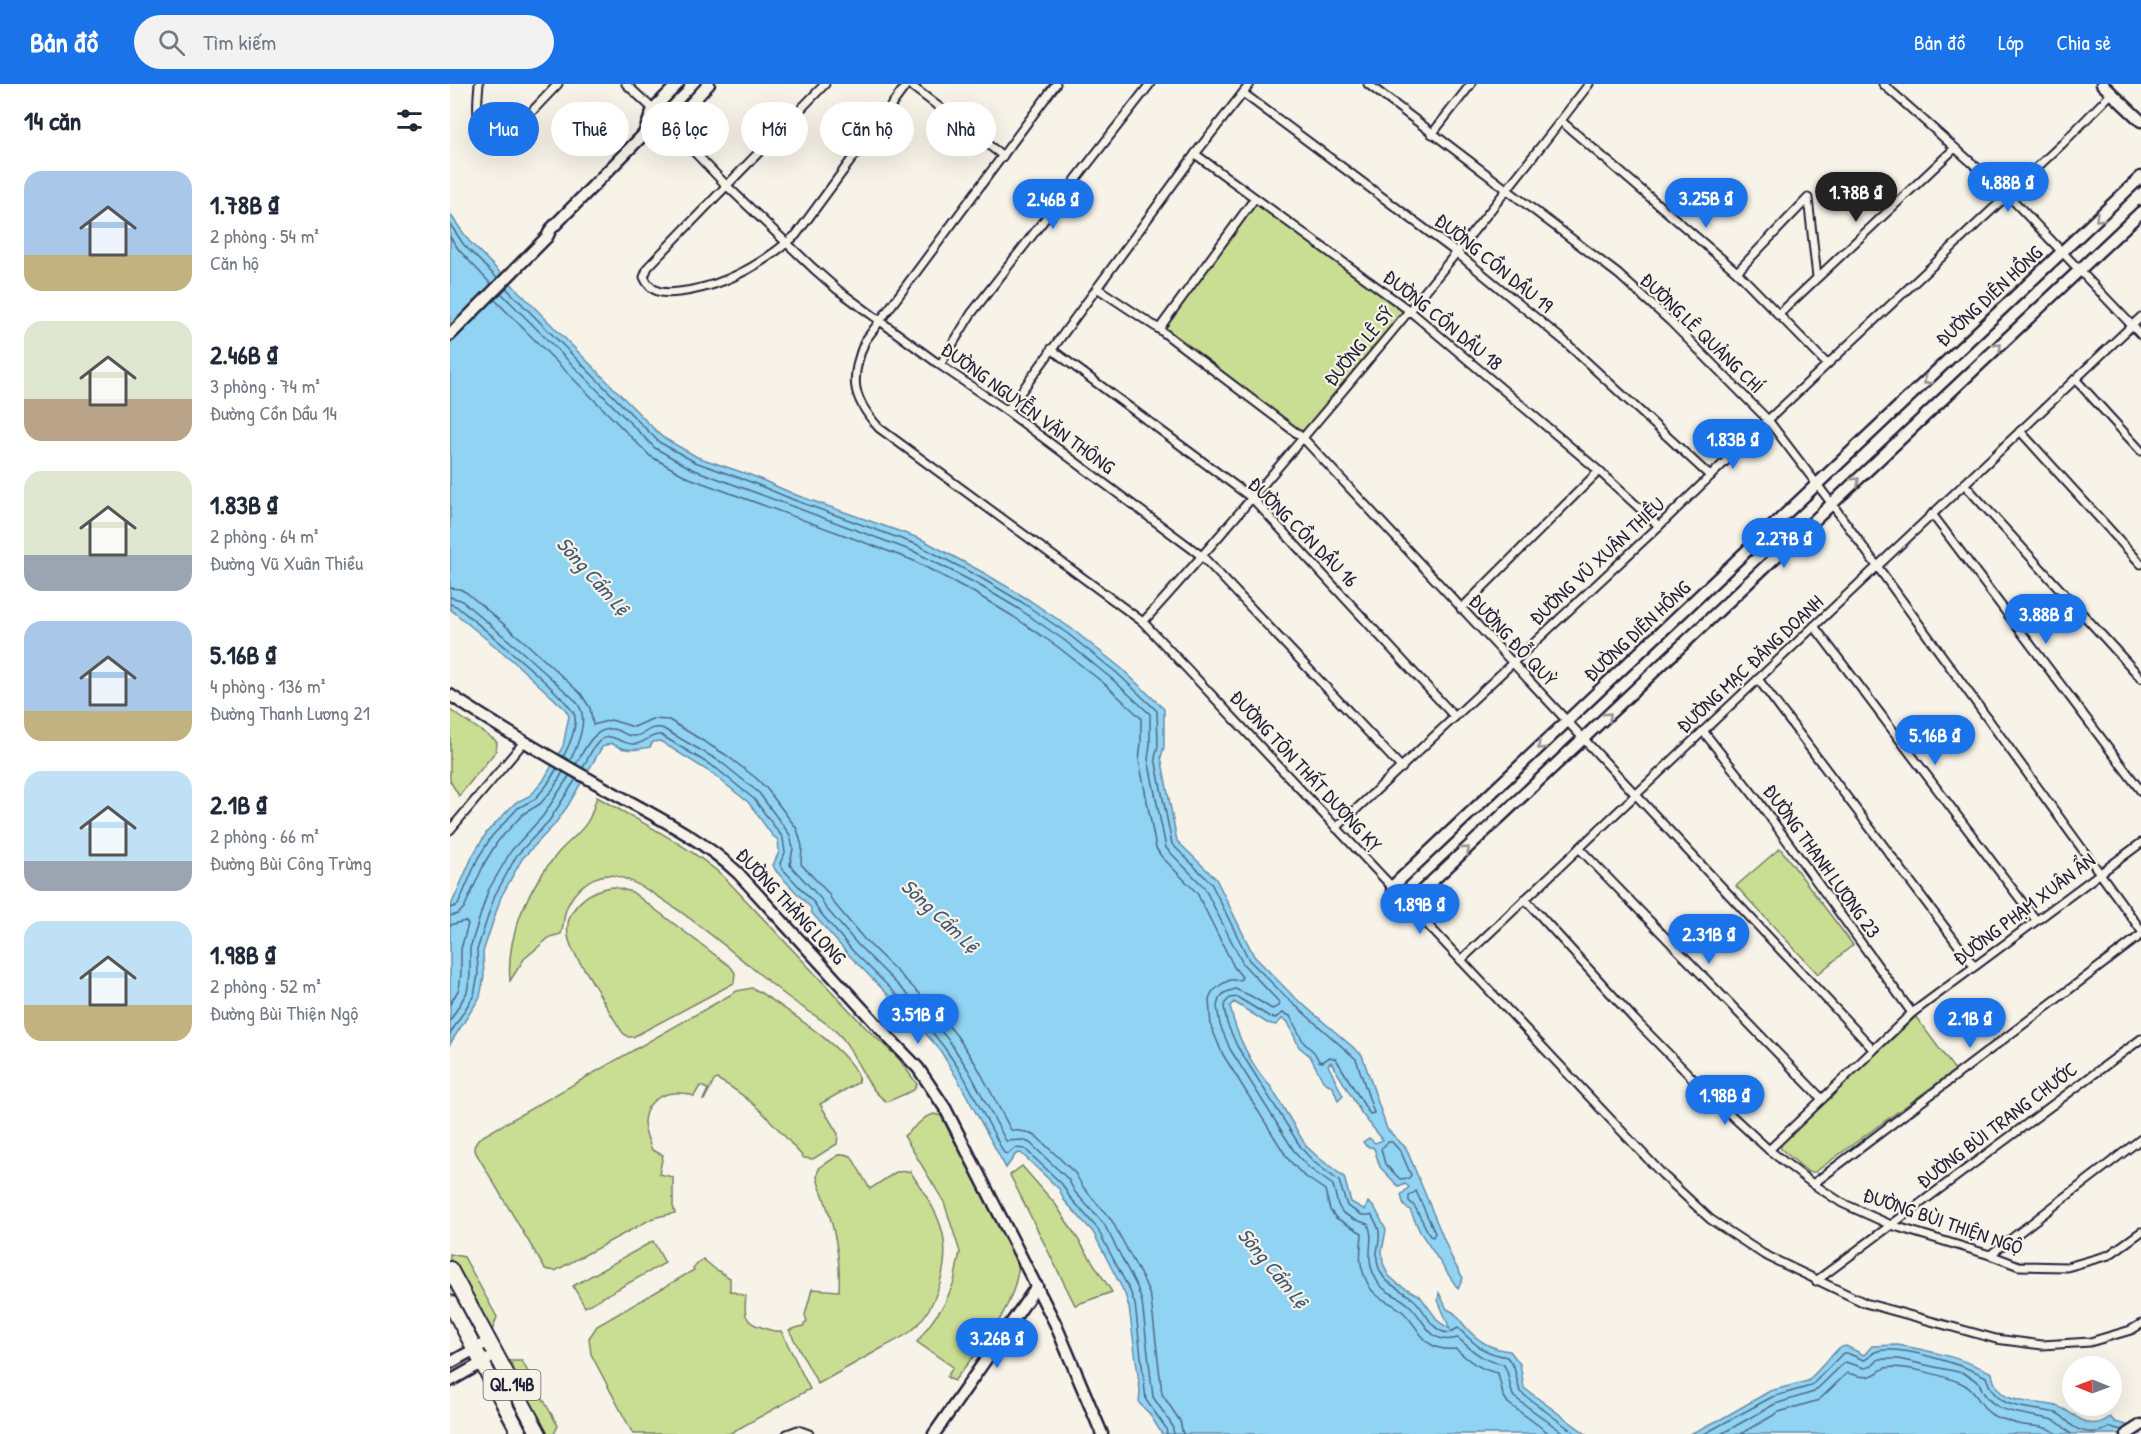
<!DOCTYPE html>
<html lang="vi">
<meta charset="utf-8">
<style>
body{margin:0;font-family:"Patrick Hand",sans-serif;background:#f2f2f3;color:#1f2937;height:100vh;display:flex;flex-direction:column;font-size:22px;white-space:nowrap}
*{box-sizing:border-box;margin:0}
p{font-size:20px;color:#747a83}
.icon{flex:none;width:33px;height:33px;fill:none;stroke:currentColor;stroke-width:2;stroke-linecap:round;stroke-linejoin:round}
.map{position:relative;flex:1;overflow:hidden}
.panel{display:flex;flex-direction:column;background:#fff;width:450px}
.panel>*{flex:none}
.guide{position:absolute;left:18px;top:18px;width:570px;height:54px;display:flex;gap:12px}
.needle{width:39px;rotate:271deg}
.controls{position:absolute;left:1612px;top:1272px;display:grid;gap:12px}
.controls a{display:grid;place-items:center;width:60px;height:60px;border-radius:50%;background:#fff;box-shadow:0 6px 24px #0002;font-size:30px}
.price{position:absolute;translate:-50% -51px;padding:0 14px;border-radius:21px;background:#1a73e8;color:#fff;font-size:20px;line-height:39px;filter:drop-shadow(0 2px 3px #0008)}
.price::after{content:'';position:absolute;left:50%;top:36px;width:18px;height:14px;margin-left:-9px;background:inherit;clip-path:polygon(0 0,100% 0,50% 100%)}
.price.current{background:#222;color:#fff}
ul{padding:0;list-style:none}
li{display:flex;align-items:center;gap:18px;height:150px;padding:0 24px}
li span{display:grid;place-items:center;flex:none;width:168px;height:120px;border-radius:18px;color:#555}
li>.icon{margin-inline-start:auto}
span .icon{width:72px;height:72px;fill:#fffc;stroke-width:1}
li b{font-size:26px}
h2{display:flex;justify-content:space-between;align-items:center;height:72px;padding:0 24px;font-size:26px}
.chip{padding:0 21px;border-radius:27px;background:#fff;box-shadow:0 6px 24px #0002;font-size:21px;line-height:54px}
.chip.current{background:#1a73e8;color:#fff}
header{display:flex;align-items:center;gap:36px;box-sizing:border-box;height:84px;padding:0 30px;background:#1a73e8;color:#fff}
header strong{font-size:28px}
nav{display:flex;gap:33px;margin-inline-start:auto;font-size:21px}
.search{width:420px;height:54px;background:#f2f2f3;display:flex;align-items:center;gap:15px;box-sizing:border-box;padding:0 21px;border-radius:33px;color:#747a83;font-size:22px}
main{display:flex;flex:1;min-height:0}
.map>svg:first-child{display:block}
.green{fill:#c9de93;stroke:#768067;stroke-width:1.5}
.water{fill:#91d3f2;stroke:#658ca9;stroke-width:1.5}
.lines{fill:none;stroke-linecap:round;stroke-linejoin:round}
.shore{stroke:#4e6984;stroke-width:1.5}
.street-casing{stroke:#22223b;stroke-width:11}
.secondary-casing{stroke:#22223b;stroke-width:15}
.highway-casing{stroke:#22223b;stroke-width:18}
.street{stroke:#f7f3e8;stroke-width:7}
.secondary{stroke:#f7f3e8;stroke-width:10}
.highway{stroke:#f7f3e8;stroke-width:14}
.oneway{stroke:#97959a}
.labels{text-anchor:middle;stroke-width:4.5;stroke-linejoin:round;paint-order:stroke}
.shield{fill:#f7f3e8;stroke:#62616f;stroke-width:1.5}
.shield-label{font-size:18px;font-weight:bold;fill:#22223b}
.street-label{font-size:20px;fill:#22223b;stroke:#f7f3e8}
.water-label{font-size:21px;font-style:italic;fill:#435772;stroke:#f7f3e8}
</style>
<header>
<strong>Bản đồ</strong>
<div class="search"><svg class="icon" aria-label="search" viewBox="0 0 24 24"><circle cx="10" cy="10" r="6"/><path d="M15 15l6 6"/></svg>Tìm kiếm</div>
<nav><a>Bản đồ</a><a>Lớp</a><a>Chia sẻ</a></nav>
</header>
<main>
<section class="panel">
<h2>14 căn<svg class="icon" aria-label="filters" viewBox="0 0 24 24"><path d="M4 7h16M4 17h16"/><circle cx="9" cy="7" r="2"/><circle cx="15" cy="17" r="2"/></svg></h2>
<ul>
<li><span style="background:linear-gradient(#a9c7e8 70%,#c2b280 0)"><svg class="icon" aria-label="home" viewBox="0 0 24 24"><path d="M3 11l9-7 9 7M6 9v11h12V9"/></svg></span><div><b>1.78B ₫</b><p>2 phòng · 54 m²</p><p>Căn hộ</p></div></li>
<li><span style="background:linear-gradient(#dfe7d0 65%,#b9a48a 0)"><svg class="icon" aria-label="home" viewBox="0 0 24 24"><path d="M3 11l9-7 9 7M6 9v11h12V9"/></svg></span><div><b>2.46B ₫</b><p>3 phòng · 74 m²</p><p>Đường Cồn Dầu 14</p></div></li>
<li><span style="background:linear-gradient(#dfe7d0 70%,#9aa5b1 0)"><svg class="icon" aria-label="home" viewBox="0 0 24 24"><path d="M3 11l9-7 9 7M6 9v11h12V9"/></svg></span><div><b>1.83B ₫</b><p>2 phòng · 64 m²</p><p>Đường Vũ Xuân Thiều</p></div></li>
<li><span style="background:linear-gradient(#a9c7e8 75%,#c2b280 0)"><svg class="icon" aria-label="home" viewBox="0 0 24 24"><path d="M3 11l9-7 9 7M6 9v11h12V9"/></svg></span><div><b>5.16B ₫</b><p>4 phòng · 136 m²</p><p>Đường Thanh Lương 21</p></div></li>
<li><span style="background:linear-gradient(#bfe0f5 75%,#9aa5b1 0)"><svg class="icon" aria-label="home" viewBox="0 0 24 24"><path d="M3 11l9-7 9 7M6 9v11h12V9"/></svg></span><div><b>2.1B ₫</b><p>2 phòng · 66 m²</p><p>Đường Bùi Công Trừng</p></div></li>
<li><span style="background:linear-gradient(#bfe0f5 70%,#c2b280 0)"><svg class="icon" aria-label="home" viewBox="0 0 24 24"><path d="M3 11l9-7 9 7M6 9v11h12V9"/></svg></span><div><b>1.98B ₫</b><p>2 phòng · 52 m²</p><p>Đường Bùi Thiện Ngộ</p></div></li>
</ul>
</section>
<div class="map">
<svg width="1691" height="1350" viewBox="0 0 1691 1350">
<rect width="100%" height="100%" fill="#f7f3e8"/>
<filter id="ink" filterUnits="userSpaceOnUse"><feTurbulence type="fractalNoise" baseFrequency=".0167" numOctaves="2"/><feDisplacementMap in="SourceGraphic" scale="12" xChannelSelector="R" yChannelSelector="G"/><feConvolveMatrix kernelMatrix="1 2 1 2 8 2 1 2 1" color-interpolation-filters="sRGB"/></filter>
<g filter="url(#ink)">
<g class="green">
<path d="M805 114 960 227 853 354 709 245Z"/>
<path d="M0 626 45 656 47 659 46 667 9 712 0 697Z"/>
<path d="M147 713C190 738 237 760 274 793L417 945 449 975 467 1000 464 1006 437 1018C416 1004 408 975 393 955 379 938 356 927 338 913 305 888 195 789 158 791 139 792 124 807 117 823 113 832 114 842 111 850L100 853 74 875 60 897C56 851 78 804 108 769 117 758 133 748 139 735 143 728 144 720 147 713Z"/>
<path d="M1330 764 1403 861 1368 890 1286 802Z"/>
<path d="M164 803 182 808 281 883 285 889 284 899 183 953H178L173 949C160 930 149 909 137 889 130 879 122 868 119 856 111 827 138 805 164 803Z"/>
<path d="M302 904 310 908C333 924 407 970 409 998L370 1020 388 1050 387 1060 363 1075 354 1074C326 1043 305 1015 267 995L264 997 254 1016H253L258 1005 250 1002 244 1012C223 1004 196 1011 194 1038 194 1048 199 1057 202 1066L213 1071 209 1090 223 1093V1122L225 1129 203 1134 105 1187 95 1185 26 1069 24 1063 28 1055 287 907Z"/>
<path d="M1466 933 1505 986 1365 1088H1358L1331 1065V1058Z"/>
<path d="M484 1030 491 1032 569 1179C565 1227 531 1261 504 1297L497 1293 503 1283 467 1258 494 1221 504 1198 510 1168 494 1118 454 1052 476 1033Z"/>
<path d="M394 1070 401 1072 420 1105 446 1088 460 1087C471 1105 485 1123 491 1143 502 1177 487 1225 460 1248 452 1254 441 1259 432 1264 411 1276 389 1288 368 1300L339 1246 353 1242 357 1237 355 1231 362 1205 389 1207C391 1174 385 1145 374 1114 371 1103 363 1094 370 1083L389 1071Z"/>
<path d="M572 1082 606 1121 662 1208 625 1221 560 1091Z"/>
<path d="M203 1157 215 1179 135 1223 123 1202Z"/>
<path d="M0 1170 14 1173 47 1233 42 1247 0 1175Z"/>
<path d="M253 1175 265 1185 280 1194V1207L296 1212C294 1228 294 1237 308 1242 317 1245 321 1248 331 1247L360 1305 279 1350H183L141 1270 139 1254 147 1242 244 1186 243 1184Z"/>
<path d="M58 1277H72L108 1342 104 1350H98Z"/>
</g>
<g class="water">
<path d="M0 130 19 157 212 353 247 373 303 392 346 411 471 455 534 489 576 514 622 545 671 584 714 625V663L711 673 727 757 766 795 804 872 842 911 912 971 937 1045 956 1064 1003 1177 1013 1194 1008 1205 970 1148 960 1126 954 1122 951 1111 959 1103 955 1100 949 1103 930 1083 924 1064 916 1062 913 1058 919 1054 925 1059 933 1056 912 1030 881 978 878 981 893 1012 888 1017 883 1003 873 997 860 972 849 963 838 938 832 935 826 941 817 939 784 918 780 922C785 948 802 984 821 1003L856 1062 869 1074 894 1093 901 1118 915 1126 918 1118 925 1124 936 1146 932 1167 933 1179 938 1191 948 1200 970 1212 989 1238 1000 1245 988 1216 989 1209 997 1225C1008 1230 1007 1233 1014 1241 1027 1257 1040 1265 1060 1267L1070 1280 1074 1304 1136 1350H712L699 1329 689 1319 690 1306 679 1223 675 1210 643 1148 614 1116 609 1105 571 1069 566 1070 556 1084 507 994 490 966 468 941 398 870 361 828V824L326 787 323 781 329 768 328 756 322 751 299 719 263 690 210 657 203 658 200 663C185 666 175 668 161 659L152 663 117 723 104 741 72 775 51 813 33 868 34 892 30 913 0 960V824L23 771 37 748 65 719 81 711 93 697 113 662 119 632 115 625 63 577 0 525Z"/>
<path d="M1448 1261C1482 1267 1512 1274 1542 1289 1547 1325 1584 1315 1609 1323 1626 1329 1638 1350 1660 1333L1665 1338 1691 1345V1350H1240L1273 1334 1320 1307 1358 1297 1389 1264 1396 1262 1414 1271 1422 1262Z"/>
</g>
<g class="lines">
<g class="shore">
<path d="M0 140 14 161 47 194"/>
<path d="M0 153 9 166 41 200"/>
<path d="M56 204 209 358 245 378 301 398 344 416 468 461 531 494 573 519 618 550 667 589 707 627 708 662 705 674 722 760 761 799 799 876 838 915 906 975 924 1029 920 1030 917 1026 886 975 880 973 872 978 869 977 864 968 854 959 840 932 833 929 825 934 820 933 787 913 780 914 775 919 774 923 777 939 787 962 852 1065 865 1079 889 1097 897 1122 912 1131H922C924 1136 929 1143 929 1148 931 1159 924 1168 928 1181 933 1201 949 1203 963 1215 976 1225 980 1248 999 1249L1008 1244C1027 1262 1031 1268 1057 1273L1064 1283 1070 1308 1126 1350"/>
<path d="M51 209 205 364 242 385 465 468 527 500 569 525 614 556 662 595 700 630V661L698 675 716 764 754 803 793 880 830 919 829 922 822 925 801 912 785 905 774 909 769 915 767 922 770 941 780 965 846 1070 859 1084 883 1101 888 1121 892 1128 903 1135 918 1140C925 1155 916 1170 922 1186 931 1211 941 1206 958 1220 976 1235 977 1262 1008 1254 1023 1267 1033 1277 1053 1280 1061 1290 1058 1303 1064 1313L1115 1350"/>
<path d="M45 216 200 372 239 394 462 476 523 508 564 533 608 563 656 601 691 634V659L689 676 706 764 711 772 747 809 784 883 792 893 790 896H780L772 900 762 908 759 916 761 942 772 969 838 1075 853 1091 875 1106 880 1126 886 1134 912 1149C911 1170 907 1176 917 1198 926 1218 941 1216 953 1228 972 1246 972 1268 1006 1265 1019 1277 1031 1286 1048 1289L1053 1311 1058 1319 1100 1350"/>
<path d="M0 504 10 505 17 509 77 560 131 610 140 624 143 641 161 636 184 643 202 635 219 636 276 671 306 694 317 705 347 745 352 762 351 780 378 809 383 818 414 855 485 925 507 952 527 982 561 1046 576 1048 587 1053 625 1089 633 1103 662 1137 695 1199 701 1215 712 1310 730 1337 733 1350"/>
<path d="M0 513 11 516 71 567 126 617C128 621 132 625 132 630 135 643 126 666 120 676"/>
<path d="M0 520 6 522C24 537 124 617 125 633 126 645 119 662 113 673"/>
<path d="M126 680C134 667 143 643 163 645 172 646 175 653 185 652 196 651 198 642 212 644L271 678 309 709 340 751 343 764 340 781 371 815 375 823 408 861 478 931 500 958 519 987 556 1057 573 1056 580 1059 618 1095 625 1108 654 1140 687 1203 692 1218 703 1313 722 1341 724 1350"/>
<path d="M133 684C138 674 148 648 164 654 173 657 176 661 186 660 197 658 200 650 211 651L267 685 304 715 333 754 335 769 330 779 331 783 365 820 368 826 402 866 473 937 494 963 513 991 554 1069 558 1070 565 1064 575 1065 612 1100 619 1112 647 1144 680 1207 685 1220 696 1316 716 1344 717 1350"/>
<path d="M0 824 8 821 28 774 42 752 68 724 85 715 97 701 107 684"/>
<path d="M0 832 8 830 14 824 35 778 48 757 73 730 90 720 103 705 113 688"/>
<path d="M0 841 15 837 18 840 11 865V889L9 905 0 920"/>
<path d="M0 937 17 908 20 891V864L38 807 61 767 93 732 119 692"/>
<path d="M0 950 24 911 28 891 27 866 45 811 67 771 99 737 126 695"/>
<path d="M938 1058H942L951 1068 961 1091 959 1094 950 1095 935 1080 931 1065Z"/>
<path d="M966 1107 985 1149 983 1153 980 1152 965 1123 959 1117V1112Z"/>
<path d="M1254 1350 1322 1313 1361 1302 1393 1269H1397L1414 1276C1419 1275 1421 1270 1425 1268 1447 1259 1516 1282 1536 1293 1546 1328 1577 1322 1606 1329 1613 1331 1618 1339 1624 1343 1635 1350 1650 1350 1660 1343L1672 1346"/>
<path d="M1271 1350 1325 1320 1364 1308 1395 1278 1415 1284 1422 1282 1429 1275H1448L1513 1289 1529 1298C1539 1333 1575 1328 1603 1336 1610 1338 1616 1346 1621 1350"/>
<path d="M1291 1350 1329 1328 1369 1316 1397 1289C1406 1291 1414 1295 1423 1291 1428 1289 1431 1285 1435 1284 1453 1280 1494 1292 1511 1299 1527 1305 1530 1326 1546 1333 1553 1335 1561 1338 1568 1340 1581 1343 1597 1341 1607 1350"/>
</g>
<g class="street-casing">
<g id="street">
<path d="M29 0C27 22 24 43 42 59L53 58 108 0"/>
<path d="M176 0 203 25 277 102 363 184 388 206 490 281 557 327 753 473 952 684"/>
<path d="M375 0 198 183 194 193C201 209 213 210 229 208 273 203 313 180 346 151L457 0"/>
<path d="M459 0 553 72"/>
<path d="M606 0 415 257C399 295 402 314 429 344L693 538 1213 1091 1260 1135 1313 1170 1415 1219 1546 1255 1592 1261 1640 1258 1681 1246 1691 1240"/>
<path d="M918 0 1168 190 1221 238 1318 336 1382 420 1691 846"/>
<path d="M1433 0 1558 111 1691 251"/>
<path d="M793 9 1007 169 1113 256 1260 392"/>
<path d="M1111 37 1287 188 1377 280"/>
<path d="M982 50 1021 0"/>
<path d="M745 70 960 227 1149 387 1209 442"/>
<path d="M1287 188 1358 114 1367 193"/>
<path d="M647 204 709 245 853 354 1423 965"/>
<path d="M1328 231 1505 64"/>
<path d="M709 245 805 114"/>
<path d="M601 265 803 415 1005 633"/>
<path d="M490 281 521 230 700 0"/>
<path d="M1625 295 1691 367"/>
<path d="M557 327 745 70 800 0"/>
<path d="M1570 347 1691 480"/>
<path d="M1514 400 1691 594"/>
<path d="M1482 430 1691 707"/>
<path d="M1011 525 1149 387"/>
<path d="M693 538C750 476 803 413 857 349 954 235 1048 119 1139 0"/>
<path d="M1364 542 1586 836"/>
<path d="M1308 595 1524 882"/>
<path d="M1253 647 1306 714 1462 929"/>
<path d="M886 744 1209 442 1318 336 1612 60 1662 9"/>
<path d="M0 746 74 658"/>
<path d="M1129 764 1372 1015"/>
<path d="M1075 815 1185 936 1256 1008 1319 1066 1363 1100 1392 1119 1441 1141 1540 1171 1569 1182 1617 1183 1659 1171 1691 1148"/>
<path d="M1011 876 1691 233"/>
<path d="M1319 1066 1462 929 1691 759"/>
<path d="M1363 1100 1691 851"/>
<path d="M1540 1171 1691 1055"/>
<path d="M1366 1197 1691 955"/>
<path d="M337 1350 348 1346 359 1350"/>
</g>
</g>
<g class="secondary-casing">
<g id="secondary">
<path d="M1652 0 1691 37"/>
<path d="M194 50 219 43 259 0"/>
<path d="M0 251 97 153 101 145 194 50 203 25 228 0"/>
<path d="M0 611C50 644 101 674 153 703 199 729 250 753 288 789L440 955 468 984 495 1024 605 1239 652 1350"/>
<path d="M942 803 1691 93"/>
<path d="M958 820 1691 128"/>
<path d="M0 1279 39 1257"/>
<path d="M0 1297 46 1271"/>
<path d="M484 1350 587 1202"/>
<path d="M1677 1350 1691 1341"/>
</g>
</g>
<g class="highway-casing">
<g id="highway">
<path d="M0 1185 89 1350"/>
<path d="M0 1219 70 1350"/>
</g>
</g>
<use href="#street" class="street"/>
<use href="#secondary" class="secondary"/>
<use href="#highway" class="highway"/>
</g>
<defs><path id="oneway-chevron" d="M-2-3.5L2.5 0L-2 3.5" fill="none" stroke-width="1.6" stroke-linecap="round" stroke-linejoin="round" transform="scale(1.5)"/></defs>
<g class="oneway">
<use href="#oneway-chevron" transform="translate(1649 134) rotate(137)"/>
<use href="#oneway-chevron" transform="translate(1548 263) rotate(-43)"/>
<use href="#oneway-chevron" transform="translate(1477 297) rotate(137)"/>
<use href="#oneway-chevron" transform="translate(1406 397) rotate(-43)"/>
<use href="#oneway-chevron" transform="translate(1158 632) rotate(-43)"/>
<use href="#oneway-chevron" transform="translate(1091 662) rotate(137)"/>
<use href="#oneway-chevron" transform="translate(1016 766) rotate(-43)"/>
</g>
</g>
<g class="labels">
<rect class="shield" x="33.5" y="1286" width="57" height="30" rx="4.5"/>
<g class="shield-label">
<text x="62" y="1307">QL.14B</text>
</g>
<g class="street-label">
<text transform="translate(1044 179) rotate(39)" y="7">ĐƯỜNG CỒN DẦU 19</text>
<text transform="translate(1539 212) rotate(-43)" y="7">ĐƯỜNG DIÊN HỒNG</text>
<text transform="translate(993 236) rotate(39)" y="7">ĐƯỜNG CỒN DẦU 18</text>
<text transform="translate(1252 249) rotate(44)" y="7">ĐƯỜNG LÊ QUẢNG CHÍ</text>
<text transform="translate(909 262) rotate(-50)" y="7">ĐƯỜNG LÊ SỸ</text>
<text transform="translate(578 324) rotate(36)" y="7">ĐƯỜNG NGUYỄN VĂN THÔNG</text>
<text transform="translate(853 448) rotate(45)" y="7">ĐƯỜNG CỒN DẦU 16</text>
<text transform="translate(1147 477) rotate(-43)" y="7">ĐƯỜNG VŨ XUÂN THIỀU</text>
<text transform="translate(1187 547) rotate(-43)" y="7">ĐƯỜNG DIÊN HỒNG</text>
<text transform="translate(1063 556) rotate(47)" y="7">ĐƯỜNG ĐỖ QUỲ</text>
<text transform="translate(1300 580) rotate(-43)" y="7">ĐƯỜNG MẠC ĐĂNG DOANH</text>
<text transform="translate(856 687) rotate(47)" y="7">ĐƯỜNG TÔN THẤT DƯƠNG KỴ</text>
<text transform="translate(1372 777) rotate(54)" y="7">ĐƯỜNG THANH LƯƠNG 23</text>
<text transform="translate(341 822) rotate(47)" y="7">ĐƯỜNG THĂNG LONG</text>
<text transform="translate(1574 825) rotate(-37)" y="7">ĐƯỜNG PHẠM XUÂN ẨN</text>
<text transform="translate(1547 1041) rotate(-37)" y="7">ĐƯỜNG BÙI TRANG CHƯỚC</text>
<text transform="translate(1493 1137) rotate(19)" y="7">ĐƯỜNG BÙI THIỆN NGỘ</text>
</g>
<g class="water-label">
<text transform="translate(143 492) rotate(48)" y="7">Sông Cẩm Lệ</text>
<text transform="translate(490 832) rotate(43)" y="7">Sông Cẩm Lệ</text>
<text transform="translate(823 1184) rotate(50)" y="7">Sông Cẩm Lệ</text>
</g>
</g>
</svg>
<div class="controls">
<a><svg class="needle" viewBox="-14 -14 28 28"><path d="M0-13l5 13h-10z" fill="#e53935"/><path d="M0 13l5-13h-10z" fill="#747a83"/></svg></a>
</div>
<b class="price" style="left:1558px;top:129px">4.88B ₫</b>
<b class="price current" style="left:1406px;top:139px">1.78B ₫</b>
<b class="price" style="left:1256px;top:145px">3.25B ₫</b>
<b class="price" style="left:603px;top:146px">2.46B ₫</b>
<b class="price" style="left:1283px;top:386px">1.83B ₫</b>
<b class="price" style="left:1334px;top:485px">2.27B ₫</b>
<b class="price" style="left:1596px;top:561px">3.88B ₫</b>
<b class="price" style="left:1485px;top:682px">5.16B ₫</b>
<b class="price" style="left:970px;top:851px">1.89B ₫</b>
<b class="price" style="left:1259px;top:881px">2.31B ₫</b>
<b class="price" style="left:468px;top:961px">3.51B ₫</b>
<b class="price" style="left:1520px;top:965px">2.1B ₫</b>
<b class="price" style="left:1275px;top:1042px">1.98B ₫</b>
<b class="price" style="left:547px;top:1285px">3.26B ₫</b>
<div class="guide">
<a class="chip current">Mua</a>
<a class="chip">Thuê</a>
<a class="chip">Bộ lọc</a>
<a class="chip">Mới</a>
<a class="chip">Căn hộ</a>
<a class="chip">Nhà</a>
</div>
</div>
</main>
